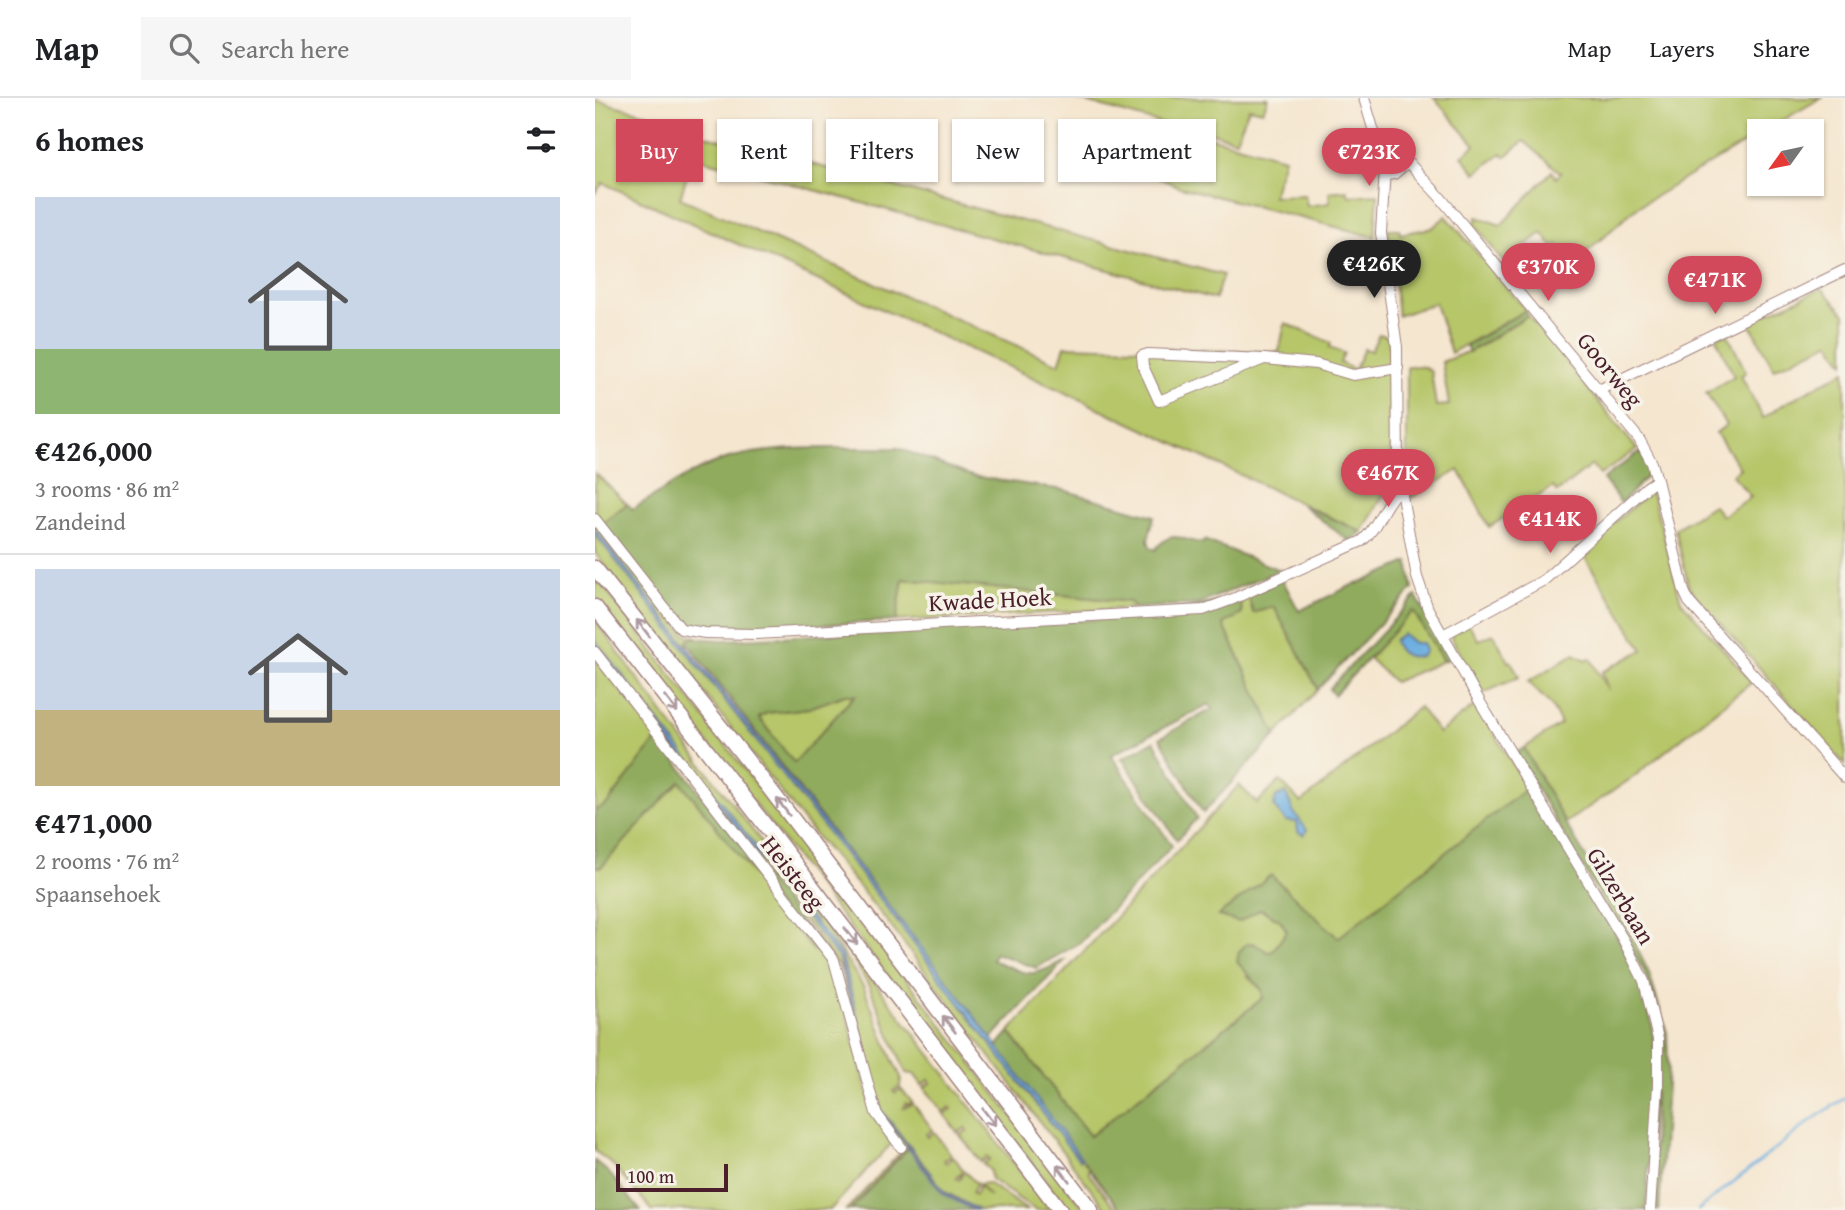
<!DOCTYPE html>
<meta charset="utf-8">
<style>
body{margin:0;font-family:"Gentium Book Plus",serif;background:#f6f6f6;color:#202124;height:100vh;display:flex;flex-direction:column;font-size:26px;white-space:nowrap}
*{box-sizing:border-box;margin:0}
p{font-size:23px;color:#757577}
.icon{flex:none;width:38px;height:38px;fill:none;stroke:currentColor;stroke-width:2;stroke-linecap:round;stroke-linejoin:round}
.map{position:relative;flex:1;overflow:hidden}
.panel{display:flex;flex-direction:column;background:#fff;width:595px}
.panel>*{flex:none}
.top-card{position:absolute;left:21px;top:21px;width:665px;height:63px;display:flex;gap:14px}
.needle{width:46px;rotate:237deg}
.buttons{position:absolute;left:1152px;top:21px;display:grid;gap:14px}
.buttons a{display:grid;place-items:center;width:77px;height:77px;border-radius:0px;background:#fff;box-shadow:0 2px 5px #0004;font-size:35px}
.scale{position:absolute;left:21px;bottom:18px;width:112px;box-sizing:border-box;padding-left:7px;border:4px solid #4a1f2b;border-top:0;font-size:19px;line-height:24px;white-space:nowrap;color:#4a1f2b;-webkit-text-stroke:5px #f7f3e8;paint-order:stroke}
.price{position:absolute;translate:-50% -60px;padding:0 16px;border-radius:24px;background:#d1495b;color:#fff;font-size:23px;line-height:46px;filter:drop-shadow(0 2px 4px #0008)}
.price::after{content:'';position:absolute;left:50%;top:42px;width:21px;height:16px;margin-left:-10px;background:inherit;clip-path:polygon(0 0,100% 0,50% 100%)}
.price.on{background:#222;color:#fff}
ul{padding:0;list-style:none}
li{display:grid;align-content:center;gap:14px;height:371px;padding:0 35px}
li+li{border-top:2px solid #e0e0e0}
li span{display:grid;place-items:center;height:217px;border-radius:0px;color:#555}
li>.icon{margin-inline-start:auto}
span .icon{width:126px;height:126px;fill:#fffc;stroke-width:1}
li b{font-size:30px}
h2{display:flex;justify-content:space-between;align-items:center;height:84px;padding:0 35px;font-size:30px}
.pill{padding:0 24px;border-radius:0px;background:#fff;box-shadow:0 2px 5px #0004;font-size:24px;line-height:63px}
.pill.on{background:#d1495b;color:#fff}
header{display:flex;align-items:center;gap:42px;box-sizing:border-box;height:98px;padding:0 35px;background:#fff;border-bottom:2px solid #e0e0e0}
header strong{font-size:33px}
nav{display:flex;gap:38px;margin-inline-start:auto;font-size:24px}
.search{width:490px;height:63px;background:#f6f6f6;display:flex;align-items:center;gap:18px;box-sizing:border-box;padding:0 24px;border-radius:0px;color:#757577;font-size:26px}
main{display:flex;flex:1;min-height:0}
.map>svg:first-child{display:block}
.green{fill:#b6c669;stroke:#80724a;stroke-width:2}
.forest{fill:#90ab5d;stroke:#6d6544;stroke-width:2;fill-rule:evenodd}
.water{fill:#6caee0;stroke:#5b6686;stroke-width:2}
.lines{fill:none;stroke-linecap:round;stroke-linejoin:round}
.stream{stroke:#6caee0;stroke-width:2.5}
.minor-casing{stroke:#a0827d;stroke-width:12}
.highway-casing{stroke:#a0827d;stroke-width:17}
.minor{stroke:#fff;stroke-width:10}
.highway{stroke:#fff;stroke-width:14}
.oneway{stroke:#ae9aa0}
.labels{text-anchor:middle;stroke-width:7;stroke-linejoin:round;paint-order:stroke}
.street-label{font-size:24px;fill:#4a1f2b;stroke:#f7f3e8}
</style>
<header>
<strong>Map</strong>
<div class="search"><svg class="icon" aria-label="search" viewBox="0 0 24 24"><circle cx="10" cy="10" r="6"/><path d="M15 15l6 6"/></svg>Search here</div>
<nav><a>Map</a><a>Layers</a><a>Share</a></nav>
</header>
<main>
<section class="panel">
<h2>6 homes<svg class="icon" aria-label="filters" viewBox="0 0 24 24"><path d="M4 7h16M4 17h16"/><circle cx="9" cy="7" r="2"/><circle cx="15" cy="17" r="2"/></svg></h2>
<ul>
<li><span style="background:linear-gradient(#c9d6e8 70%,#8fb573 0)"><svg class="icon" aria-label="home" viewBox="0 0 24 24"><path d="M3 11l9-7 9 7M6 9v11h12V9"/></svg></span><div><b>€426,000</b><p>3 rooms · 86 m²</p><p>Zandeind</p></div></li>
<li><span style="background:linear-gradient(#c9d6e8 65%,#c2b280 0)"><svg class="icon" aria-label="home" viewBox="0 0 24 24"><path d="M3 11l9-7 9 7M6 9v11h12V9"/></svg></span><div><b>€471,000</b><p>2 rooms · 76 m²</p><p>Spaansehoek</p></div></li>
</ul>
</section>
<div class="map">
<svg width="1250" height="1112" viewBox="0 0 1250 1112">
<rect width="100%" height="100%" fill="#f7f3e8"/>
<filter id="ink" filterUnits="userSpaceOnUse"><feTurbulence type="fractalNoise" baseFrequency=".0143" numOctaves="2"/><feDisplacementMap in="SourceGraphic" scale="14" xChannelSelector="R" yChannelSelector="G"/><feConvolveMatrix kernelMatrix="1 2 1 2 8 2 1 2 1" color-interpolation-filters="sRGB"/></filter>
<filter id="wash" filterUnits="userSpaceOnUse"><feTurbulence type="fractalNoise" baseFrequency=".00686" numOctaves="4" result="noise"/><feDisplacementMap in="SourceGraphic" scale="28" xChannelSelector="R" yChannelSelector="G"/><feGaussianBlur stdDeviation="1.57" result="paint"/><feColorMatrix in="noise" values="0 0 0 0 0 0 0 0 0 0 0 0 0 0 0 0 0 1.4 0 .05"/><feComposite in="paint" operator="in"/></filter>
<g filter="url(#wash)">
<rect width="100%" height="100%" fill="#f5e6cf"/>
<g class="green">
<path d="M477 0H673L668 13 654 10 641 42 588 26 586 31 689 60 678 98 710 97 712 108 735 105 734 94 752 92 754 98 783 96 780 139 585 89 562 79 576 33 575 28Z"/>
<path d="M839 0H1226L1169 33H1164V36L1041 110 995 151 973 168 963 156 967 152 963 146 958 149 947 135 908 164 880 126 882 119 906 127 957 73 961 80 966 75 929 43 910 59 907 55 881 75 867 58 880 47Z"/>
<path d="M0 2 108 31 105 36 628 177 620 201 98 59 85 100 464 266 470 248 684 254 690 225 736 245 734 250 749 255 745 265 759 272 769 251 776 253 784 236 794 239 796 379 792 391 767 434 467 293 8 85 0 95Z"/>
<path d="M851 118 931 212 856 255 840 205 803 218 793 131H804L805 136 837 130Z"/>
<path d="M1227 190 1250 216V265L1243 257 1236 244 1179 271 1154 224Z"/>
<path d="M933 217 1042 351 1005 377 997 367 962 394 958 389 894 429 864 372 816 400 812 373V270L814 268 830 269 836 274 841 308 854 307 847 264 882 250Z"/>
<path d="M1132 235 1151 274 1146 278 1168 320 1192 304 1250 273V667L1094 490 1080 431 1118 407 1127 418 1156 399 1137 377 1145 370 1121 335 1131 327 1111 295 1139 278 1121 240Z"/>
<path d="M0 375 32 406 7 425 0 415Z"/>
<path d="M1055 394 1059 402 1086 503 1157 584 1037 680 970 725 929 650 966 626 956 607 933 584 979 556 991 562 995 560 1013 592 1007 574 1048 552 986 453Z"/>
<path d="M0 424 90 536 103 539 92 548 0 431Z"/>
<path d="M0 436 284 800 477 1053 485 1062 487 1059 496 1071 493 1072 494 1076 522 1112H512L288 818 211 726 0 455Z"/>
<path d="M0 478 490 1112H473L0 499Z"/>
<path d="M308 481 535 504 540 510 301 523Z"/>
<path d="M653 497 679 509 723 591 681 637 628 526 647 516 645 500Z"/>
<path d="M818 512 848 563 799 584 774 560Z"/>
<path d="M0 522 72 621 229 825 269 890 298 963 306 979 305 989 298 993 300 995 306 991 317 1004 313 1007 311 1005 309 1010 318 1006 338 1032 331 1036 333 1039 339 1034 357 1058 349 1062 351 1065 359 1059 368 1072 361 1080 364 1082 366 1080 364 1078 370 1074 382 1086 377 1095 380 1097 384 1088 395 1099 384 1086 393 1085 432 1112H383L350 1095 305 1036 287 1013 247 859 0 542Z"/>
<path d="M874 526 883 542 899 536 913 564 916 563 924 579 889 595 856 540 858 535Z"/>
<path d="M0 548 243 859 285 1013 313 1050 256 1112H251L306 1054 285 1018 245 870Z"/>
<path d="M0 560 63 640 13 705 0 713Z"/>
<path d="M250 597H260L199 665 164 620 172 615 214 610Z"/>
<path d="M882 606 932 690 742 841 676 778 624 817 644 823 665 811 685 822 692 833 677 854H673L652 878 667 892 668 900 495 1038 414 934 644 687 662 705 685 683 706 705 824 609 844 635Z"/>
<path d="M85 683 218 852 229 854 238 865 279 1019 297 1045 235 1112H57L16 1065 0 1053V769H6Z"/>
<path d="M247 842 455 1112H440L396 1081 395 1072 388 1066 395 1061 392 1059 386 1064 365 1037 372 1033 370 1030 363 1035 349 1016 357 1011 355 1009 348 1014 329 989 336 985 334 982 327 987 319 976 311 975 275 890Z"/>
</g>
<g class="forest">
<path d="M931 212 933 217 874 254 871 248Z"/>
<path d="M303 350 377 378 468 392 559 418 553 442 555 449 560 452C578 429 585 443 608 445L609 442 685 472 603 506 540 510 535 504 308 481 301 523 119 531 97 528 84 522 7 425 32 406 38 411C68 393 100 369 134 360 188 346 248 351 303 350Z"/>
<path d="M1046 353 1055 375 1026 405 1008 381Z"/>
<path d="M707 407 767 434 754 443Z"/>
<path d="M813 464 818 491 723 591 679 509 658 515 653 497 687 481 704 513 761 485 763 486Z"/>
<path d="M821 498 856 560 848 563 818 513 739 597 734 591Z"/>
<path d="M645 500 647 516 628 526 681 637 608 715 565 640 617 611 614 606 516 657 577 748 486 844 441 870 400 855 397 862C435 877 434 882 471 861L396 941 92 544 96 540 128 542 547 519ZM250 597H260L199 665 164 620 172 615 214 610Z"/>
<path d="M63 640 229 854 218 852 85 683 6 769H0V713L13 705Z"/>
<path d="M559 643 602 720 582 742 527 660Z"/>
<path d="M929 650 970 725 1015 799 1037 840 1054 875 1072 935 1073 970 1064 1112H1057L1062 921 1058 898 1048 872 921 655Z"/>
<path d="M932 690 1026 845 1045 883 1057 926 1060 961 1051 1112H526L401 949 414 934 495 1038 668 900 667 892 642 864 644 854 651 846 658 845 673 854H677L692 833 685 822 666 811 644 824 623 818 676 777 743 840Z"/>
<path d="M315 1048 349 1093 383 1112H255Z"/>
<path d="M0 1063 14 1075 45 1112H0Z"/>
</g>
<g class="water">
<path d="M0 431 368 903 487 1061H484L477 1053 284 800 0 436Z"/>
<path d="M808 536 819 545H827L830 551 827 558C814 561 802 556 799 542Z"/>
<path d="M0 542 247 859 287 1013 350 1095 383 1112H378L348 1096 285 1013 245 862 0 548Z"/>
<path d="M691 695 698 713 712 732 709 737 703 734 702 724 691 723 679 709 681 699Z"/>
</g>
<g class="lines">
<path class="stream" d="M1103 1112 1218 1021 1250 1000"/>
</g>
</g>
<g filter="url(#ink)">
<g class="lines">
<g class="minor-casing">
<g id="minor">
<path d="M769 0 790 71 786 135 802 249 803 376 822 479 833 511 885 604 1029 843 1049 883 1063 941V987L1055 1112"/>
<path d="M784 44 797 47 845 99 1044 341 1057 365 1062 382 1089 493 1094 504 1250 680"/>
<path d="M791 77 799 76 813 64"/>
<path d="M553 256 669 261 564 303 548 268 547 258Z"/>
<path d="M669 261 721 266 758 277 803 270"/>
<path d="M1004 292 1250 172"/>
<path d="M0 421 86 531 110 535 161 536 608 512 638 501 767 443C784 429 788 405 805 390"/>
<path d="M848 537 949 482 1052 389 1062 382"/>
<path d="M0 554 239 862 281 1015 306 1049"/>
</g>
</g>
<g class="highway-casing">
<g id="highway">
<path d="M0 470 174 690 496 1112"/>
<path d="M0 509 184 745 465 1112"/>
</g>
</g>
<use href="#minor" class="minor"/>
<use href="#highway" class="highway"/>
</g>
<defs><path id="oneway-shaft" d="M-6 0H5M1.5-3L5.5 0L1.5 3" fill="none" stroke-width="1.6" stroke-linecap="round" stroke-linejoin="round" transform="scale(1.75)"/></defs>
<g class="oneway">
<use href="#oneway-shaft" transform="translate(48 530) rotate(-128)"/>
<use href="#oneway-shaft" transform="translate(76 606) rotate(52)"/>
<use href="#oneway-shaft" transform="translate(188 709) rotate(-127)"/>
<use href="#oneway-shaft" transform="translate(256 838) rotate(53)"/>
<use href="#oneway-shaft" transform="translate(354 926) rotate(-128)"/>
<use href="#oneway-shaft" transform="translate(394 1019) rotate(53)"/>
<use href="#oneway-shaft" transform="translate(468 1075) rotate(-127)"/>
</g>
</g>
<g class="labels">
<g class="street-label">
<text transform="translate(1015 272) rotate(51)" y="8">Goorweg</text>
<text transform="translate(395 502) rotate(-3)" y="8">Kwade Hoek</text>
<text transform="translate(198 775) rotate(52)" y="8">Heisteeg</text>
<text transform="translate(1026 798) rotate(59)" y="8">Gilzerbaan</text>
</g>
</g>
</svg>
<div class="buttons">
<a><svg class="needle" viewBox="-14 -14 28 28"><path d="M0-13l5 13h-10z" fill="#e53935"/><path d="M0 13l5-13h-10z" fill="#757577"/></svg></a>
</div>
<div class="scale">100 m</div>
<b class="price" style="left:774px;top:90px">€723K</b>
<b class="price on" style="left:779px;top:202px">€426K</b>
<b class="price" style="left:953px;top:205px">€370K</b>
<b class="price" style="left:1120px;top:218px">€471K</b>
<b class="price" style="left:793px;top:411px">€467K</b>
<b class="price" style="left:955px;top:457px">€414K</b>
<div class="top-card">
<a class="pill on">Buy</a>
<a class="pill">Rent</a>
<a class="pill">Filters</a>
<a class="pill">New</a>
<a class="pill">Apartment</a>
</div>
</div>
</main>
